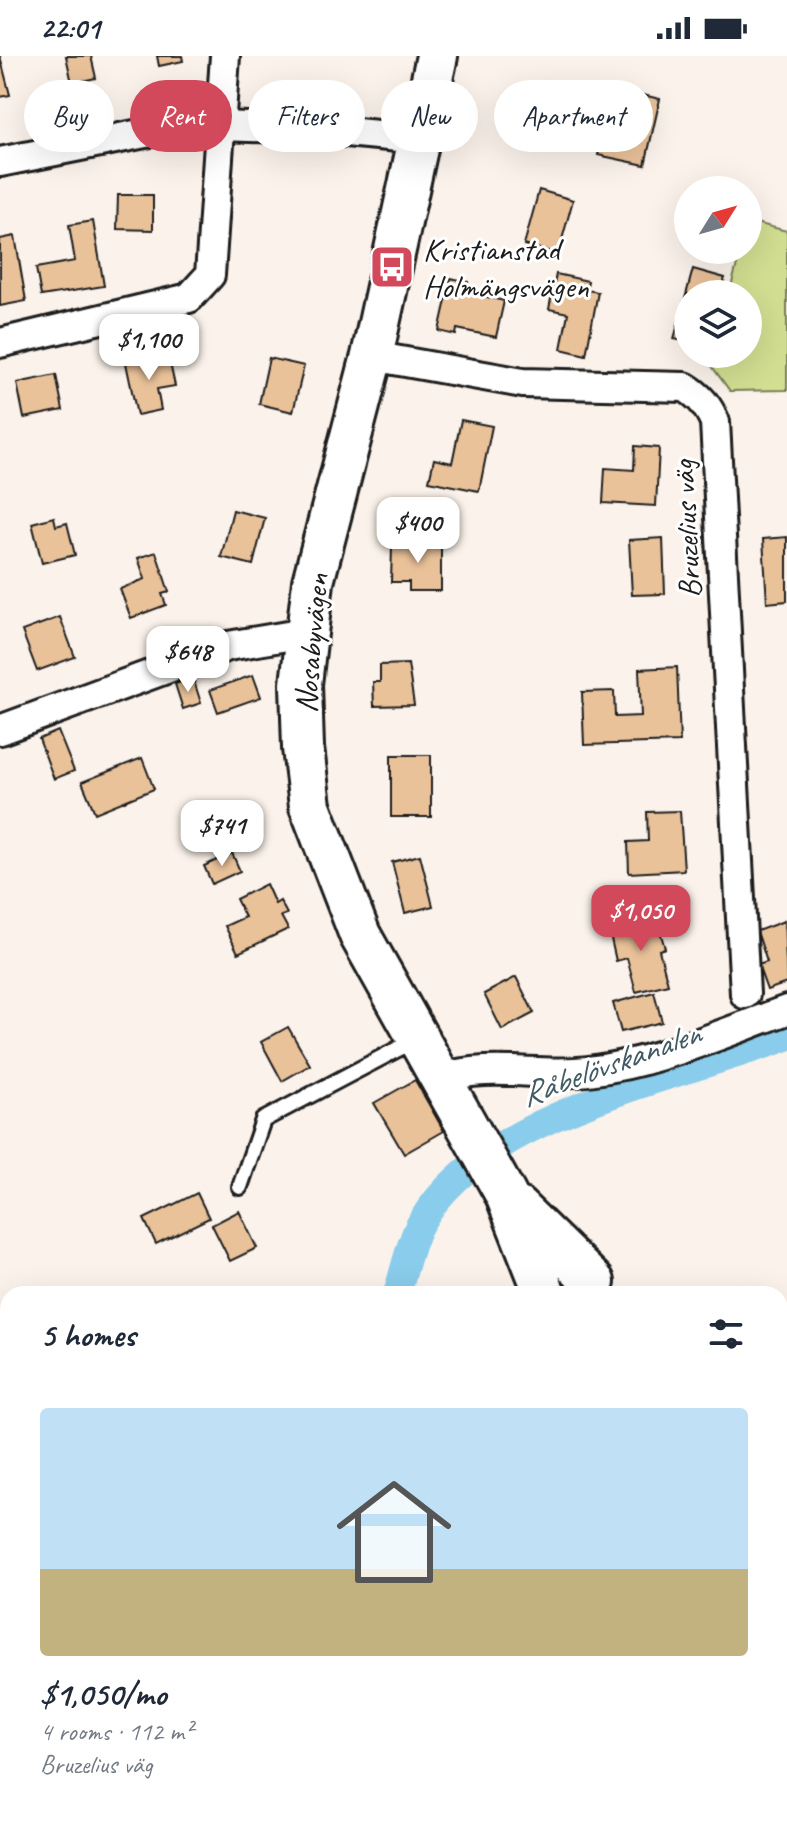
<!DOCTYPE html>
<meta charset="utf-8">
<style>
body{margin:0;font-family:Caveat,sans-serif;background:#f6f6f7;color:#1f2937;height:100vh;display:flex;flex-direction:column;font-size:30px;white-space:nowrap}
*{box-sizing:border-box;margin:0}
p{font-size:26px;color:#747a83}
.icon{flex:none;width:44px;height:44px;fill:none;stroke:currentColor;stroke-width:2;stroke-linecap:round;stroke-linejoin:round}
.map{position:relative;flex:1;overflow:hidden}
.sheet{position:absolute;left:0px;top:1230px;width:788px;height:538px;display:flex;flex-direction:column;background:#fff;border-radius:24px 24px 0 0;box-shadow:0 8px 32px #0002}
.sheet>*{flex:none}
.guide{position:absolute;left:24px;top:24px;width:740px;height:72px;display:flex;gap:16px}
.needle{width:52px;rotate:53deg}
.controls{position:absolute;left:674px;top:120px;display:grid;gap:16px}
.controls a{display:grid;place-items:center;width:88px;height:88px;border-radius:50%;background:#fff;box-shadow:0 8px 32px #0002;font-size:40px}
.price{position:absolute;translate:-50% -68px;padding:0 18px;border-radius:16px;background:#fff;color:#222;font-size:26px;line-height:52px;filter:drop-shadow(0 2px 4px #0008)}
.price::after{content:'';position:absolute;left:50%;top:48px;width:24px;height:18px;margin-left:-12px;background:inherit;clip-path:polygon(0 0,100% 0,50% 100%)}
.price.on{background:#d1495b;color:#fff}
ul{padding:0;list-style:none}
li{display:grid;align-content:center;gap:16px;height:424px;padding:0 40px}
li+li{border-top:2px solid #e0e1e3}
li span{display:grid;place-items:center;height:248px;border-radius:8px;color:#555}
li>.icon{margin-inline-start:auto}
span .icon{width:144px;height:144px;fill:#fffc;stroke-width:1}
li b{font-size:34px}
h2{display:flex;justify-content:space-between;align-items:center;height:96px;padding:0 40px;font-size:34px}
.pill{padding:0 28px;border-radius:36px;background:#fff;box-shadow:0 8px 32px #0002;font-size:28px;line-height:72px}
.pill.on{background:#d1495b;color:#fff}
.status{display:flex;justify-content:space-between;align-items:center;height:56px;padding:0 40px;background:#fff;direction:ltr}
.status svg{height:22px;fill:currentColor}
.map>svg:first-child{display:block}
.green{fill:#d2de91;stroke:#777d56;stroke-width:2}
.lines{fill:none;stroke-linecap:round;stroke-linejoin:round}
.canal{stroke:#8acceb;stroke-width:28}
.building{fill:#eac29a;stroke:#1c1c1c;stroke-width:2}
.lane-casing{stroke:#1c1c1c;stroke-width:20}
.street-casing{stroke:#1c1c1c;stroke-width:34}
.secondary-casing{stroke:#1c1c1c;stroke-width:46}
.lane{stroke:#fff;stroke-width:14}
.street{stroke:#fff;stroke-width:28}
.secondary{stroke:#fff;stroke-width:40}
.rail-casing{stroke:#1c1c1c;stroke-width:9}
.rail{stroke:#fff;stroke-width:6;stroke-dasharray:18;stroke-linecap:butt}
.labels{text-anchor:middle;stroke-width:6;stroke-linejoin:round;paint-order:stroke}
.poi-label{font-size:32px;fill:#1c1c1c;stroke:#fff;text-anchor:start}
.street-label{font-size:32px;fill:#1c1c1c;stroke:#fff}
.water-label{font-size:34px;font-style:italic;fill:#425a64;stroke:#fff}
</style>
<div class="status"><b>22:01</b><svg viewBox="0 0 49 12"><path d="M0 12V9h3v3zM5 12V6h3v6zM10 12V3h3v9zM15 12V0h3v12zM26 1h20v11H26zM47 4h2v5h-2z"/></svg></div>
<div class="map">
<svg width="787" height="1767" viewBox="0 0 787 1767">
<rect width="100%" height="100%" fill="#fbf3eb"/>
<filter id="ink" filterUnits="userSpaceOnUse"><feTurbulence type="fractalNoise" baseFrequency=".0125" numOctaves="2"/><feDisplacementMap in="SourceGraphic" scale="16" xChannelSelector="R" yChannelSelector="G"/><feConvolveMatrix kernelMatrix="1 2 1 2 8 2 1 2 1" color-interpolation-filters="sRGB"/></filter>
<g filter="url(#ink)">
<g class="green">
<path d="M748 165 787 175V334L730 335 711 309 714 298H748V238H729L741 194H748Z"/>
<path d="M202 1760H270L277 1767H195Z"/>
</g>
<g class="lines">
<g class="canal">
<path d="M397 1238C404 1216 409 1188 420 1168 484 1056 673 1024 787 981"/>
<path d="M0 1596H8"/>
</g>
</g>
<g class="building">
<path d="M0 0 10 39 0 41Z"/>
<path d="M66 0H91L96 22 72 27Z"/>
<path d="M157 0H182L183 5 159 10Z"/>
<path d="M613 32 660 43 645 109 598 99Z"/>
<path d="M539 134 573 144 558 198 524 189Z"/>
<path d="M118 139H153V174L117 173Z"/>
<path d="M93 165 104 230 41 240 36 212 75 205 69 169Z"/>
<path d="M15 180 26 245 0 250V183Z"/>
<path d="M693 213 725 222 720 238H688V286L674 283Z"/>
<path d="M556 218 588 225 586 234 598 236 586 299 561 293 568 257 549 253Z"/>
<path d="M451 222 468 226 466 236 504 245 496 281 457 273 456 279 439 275Z"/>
<path d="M168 298 175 330 157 333 161 354 137 359 126 307Z"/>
<path d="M269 302 304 310 293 356 259 348Z"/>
<path d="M56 319 63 354 24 362 17 327Z"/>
<path d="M461 364 492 370 479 435 429 425 434 403 452 407Z"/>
<path d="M635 390 659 392 656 450 603 447 605 412 634 414Z"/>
<path d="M233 454 265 462 253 509 221 501Z"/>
<path d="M54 461 56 470 67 467 75 499 42 507 32 467Z"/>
<path d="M787 481V545L767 547 763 483Z"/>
<path d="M409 482H441V535H409V526H391L392 491H409Z"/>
<path d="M663 482 665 538 632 539 629 484Z"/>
<path d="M156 496 169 536 162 538 166 549 131 562 120 533 145 523 138 502Z"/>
<path d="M60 561 75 601 37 615 22 575Z"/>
<path d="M408 608 414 649 374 650 373 626H380V609Z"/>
<path d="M677 611 680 686 584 689 582 636 614 635 615 661 641 660 639 613Z"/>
<path d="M253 619 261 641 218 656 210 634Z"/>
<path d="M193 622 201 647 183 653 175 628Z"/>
<path d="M58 675 74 715 54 723 39 683Z"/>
<rect x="391" y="699" width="40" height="62"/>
<path d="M142 702 154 733 95 757 82 726Z"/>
<path d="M680 755 684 814 629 817 628 786 648 785 647 756Z"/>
<path d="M232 797 240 815 212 828 204 810Z"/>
<path d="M420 799 433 850 405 857 392 806Z"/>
<path d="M266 828 275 848 280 845 287 858 281 860 288 873 238 897 225 870 245 861 236 843Z"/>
<path d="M656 862 665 892 659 894 668 928 636 936 627 902 616 905 609 874Z"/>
<path d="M784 865 787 927 767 934 758 909 767 906 757 875Z"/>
<path d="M516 921 534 957 502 974 484 938Z"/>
<path d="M654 936 662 966 621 976 613 947Z"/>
<path d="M288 971 310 1009 282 1025 261 986Z"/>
<path d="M415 1024 444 1075 404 1098 374 1047Z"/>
<path d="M197 1137 209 1162 156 1188 144 1163Z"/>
<path d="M239 1155 257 1192 230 1205 212 1169Z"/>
<path d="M645 1760H680L683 1767H630Z"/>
</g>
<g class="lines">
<g class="lane-casing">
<path id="lane" d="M240 1131 263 1064 415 984"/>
</g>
<g class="street-casing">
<g id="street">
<path d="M0 106 185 69 314 73 420 83"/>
<path d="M0 287 189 242 210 219 225 0"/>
<path d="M372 300 523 327 685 331C700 340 708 350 715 366L745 938"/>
<path d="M0 674 228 590 305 577"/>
<path d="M442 1022C490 1007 539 1021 588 1015 657 1007 723 977 787 954"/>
<path d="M571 1760 575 1767"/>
</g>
</g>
<g class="secondary-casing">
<g id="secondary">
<path d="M437 0 372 300 313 526 301 628 303 692 310 750 360 879 506 1139 545 1238"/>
<path d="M517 1151 594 1226"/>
<path d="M780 1689 787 1704"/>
<path d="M88 1767 95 1760"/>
</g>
</g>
<use href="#lane" class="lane"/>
<use href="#street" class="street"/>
<use href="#secondary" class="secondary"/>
<g class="rail-casing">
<g id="rail">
<path d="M0 1364 8 1372"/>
<path d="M374 1760 381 1767"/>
</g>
</g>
<use href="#rail" class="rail"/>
</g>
</g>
<defs>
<g id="bus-square" transform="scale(2.3)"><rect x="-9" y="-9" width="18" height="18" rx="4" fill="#d1495b" stroke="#fff"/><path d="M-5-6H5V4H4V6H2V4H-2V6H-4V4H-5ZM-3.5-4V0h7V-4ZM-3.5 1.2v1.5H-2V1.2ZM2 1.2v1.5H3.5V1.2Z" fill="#fff"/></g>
</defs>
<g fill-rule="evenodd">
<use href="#bus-square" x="392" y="211"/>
</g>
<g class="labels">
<g class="poi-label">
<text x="423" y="204">Kristianstad<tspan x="423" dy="37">Holmängsvägen</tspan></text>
</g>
<g class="street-label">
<text transform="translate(686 473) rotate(-93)" y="11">Bruzelius väg</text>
<text transform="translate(311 587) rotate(-85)" y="11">Nosabyvägen</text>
</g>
<g class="water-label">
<text transform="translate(610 1007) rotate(-20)" y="12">Råbelövskanalen</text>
</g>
</g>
</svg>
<div class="controls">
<a><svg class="needle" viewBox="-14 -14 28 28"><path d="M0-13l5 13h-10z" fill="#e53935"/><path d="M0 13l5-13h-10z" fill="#747a83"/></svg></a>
<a><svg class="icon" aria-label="layers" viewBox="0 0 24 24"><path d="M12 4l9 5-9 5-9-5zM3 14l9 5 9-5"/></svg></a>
</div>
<b class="price" style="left:149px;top:326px">$1,100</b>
<b class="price" style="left:418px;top:509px">$400</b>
<b class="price" style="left:188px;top:638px">$648</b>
<b class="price" style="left:222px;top:812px">$741</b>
<b class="price on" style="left:641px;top:897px">$1,050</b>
<div class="guide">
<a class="pill">Buy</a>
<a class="pill on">Rent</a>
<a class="pill">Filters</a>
<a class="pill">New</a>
<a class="pill">Apartment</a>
</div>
<section class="sheet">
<h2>5 homes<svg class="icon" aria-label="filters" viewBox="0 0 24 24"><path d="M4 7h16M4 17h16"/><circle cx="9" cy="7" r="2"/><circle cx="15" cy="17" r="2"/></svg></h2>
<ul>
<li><span style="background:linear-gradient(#bfe0f5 65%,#c2b280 0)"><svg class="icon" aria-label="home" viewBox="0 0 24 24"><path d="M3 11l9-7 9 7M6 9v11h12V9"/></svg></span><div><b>$1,050/mo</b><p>4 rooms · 112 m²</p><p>Bruzelius väg</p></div></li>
</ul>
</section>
</div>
